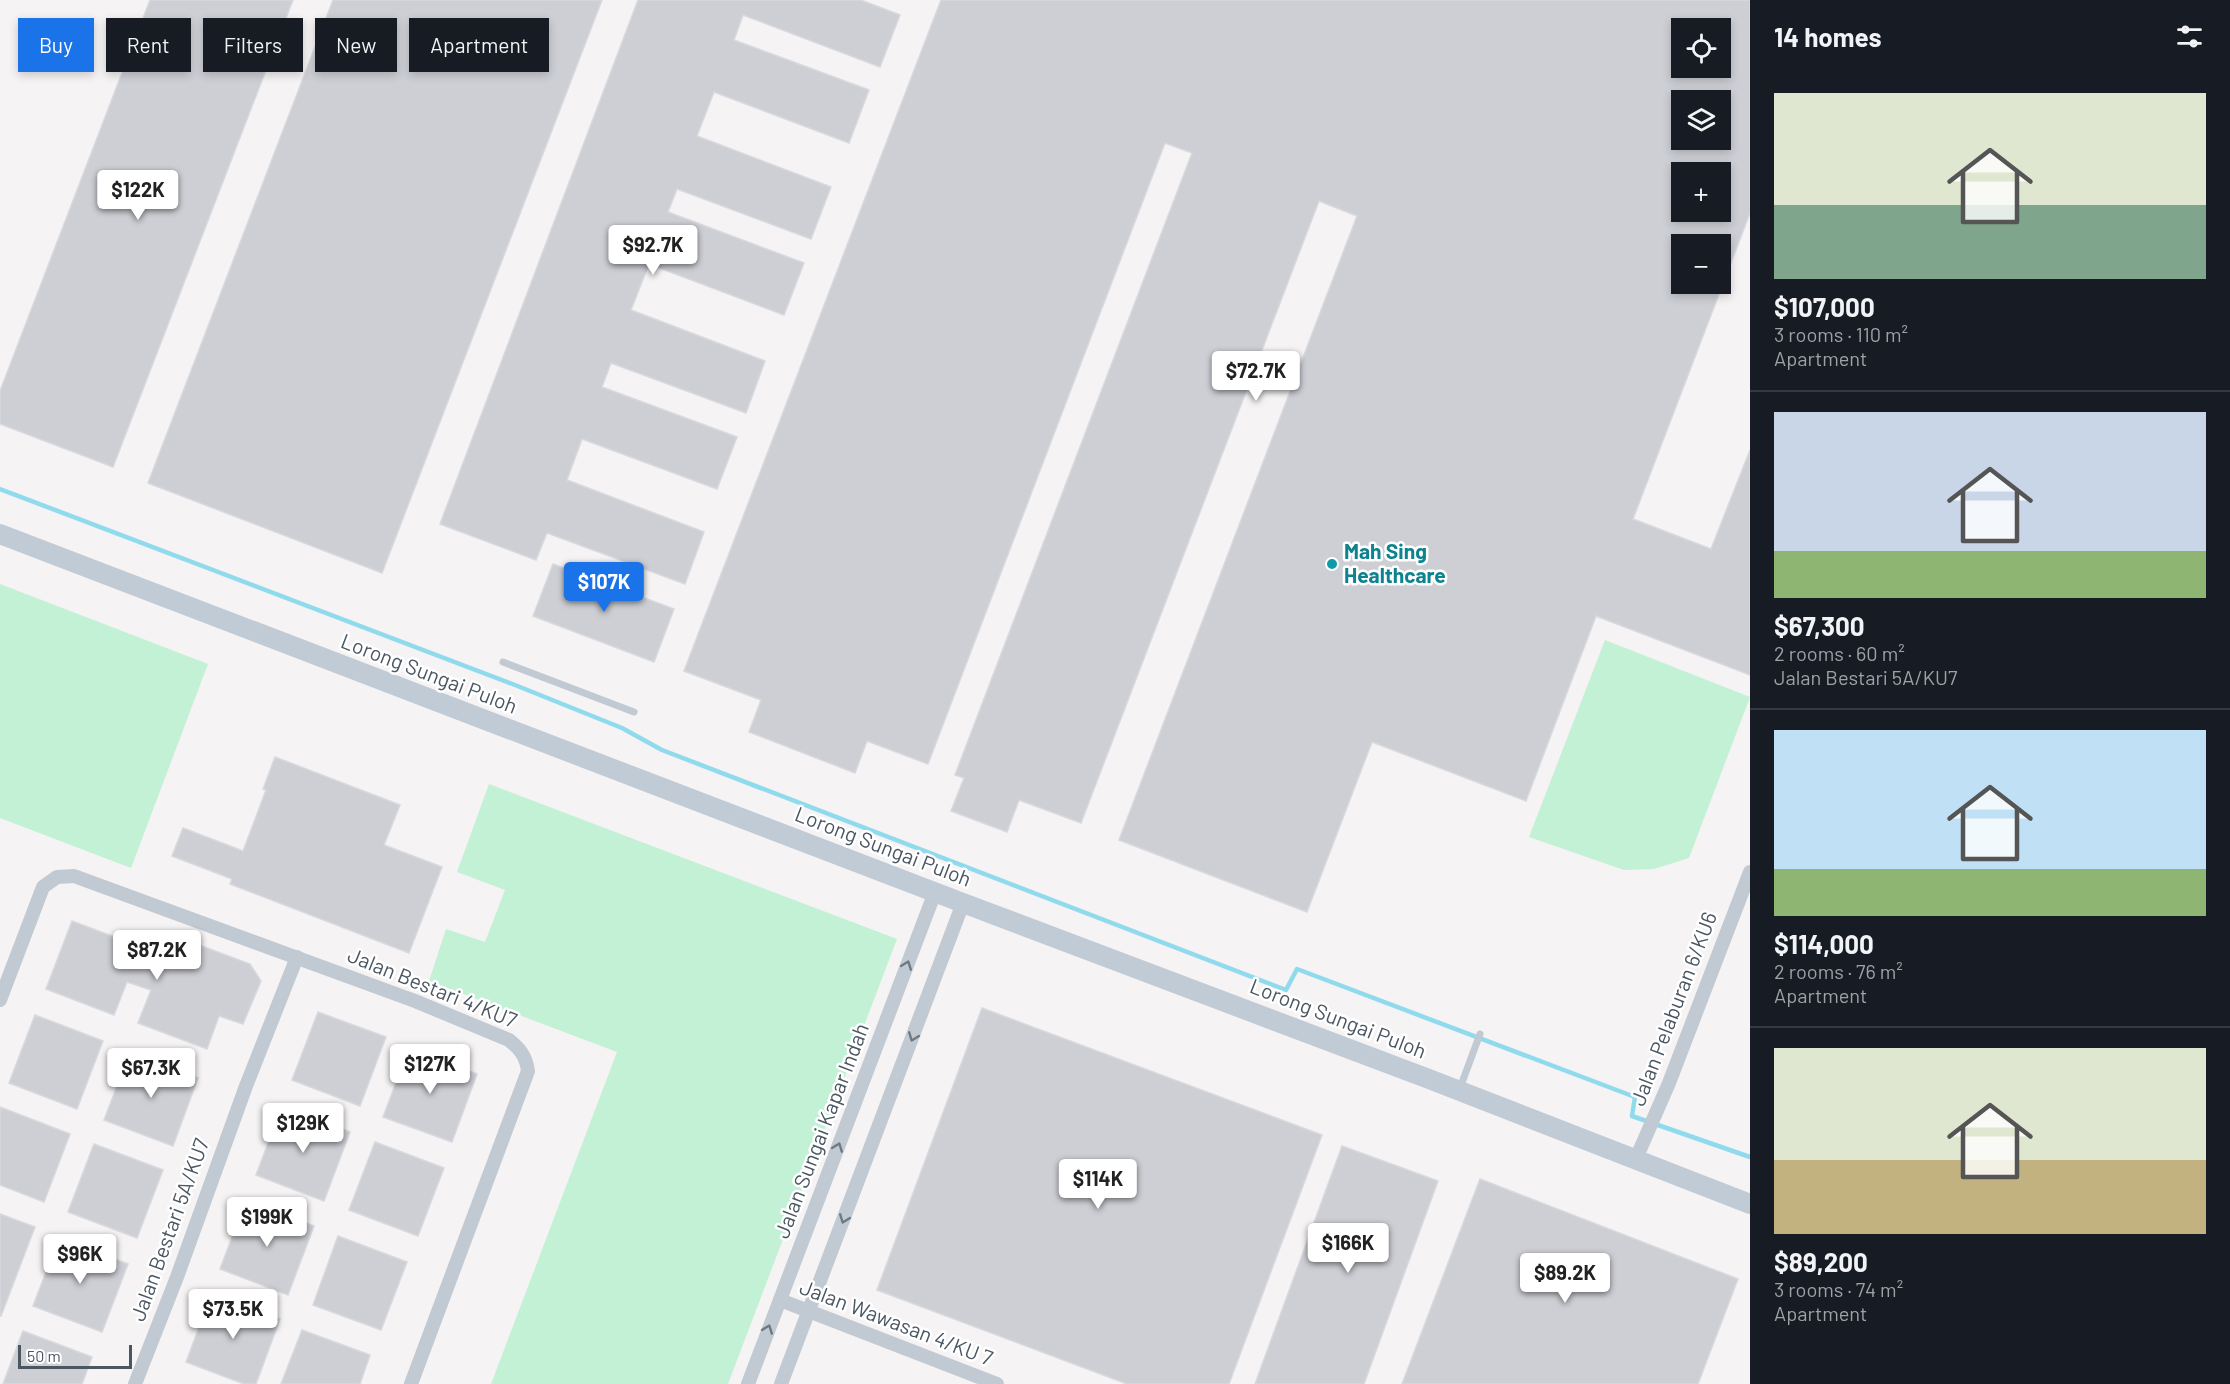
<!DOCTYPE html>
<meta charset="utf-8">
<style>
body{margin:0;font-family:Barlow,sans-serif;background:#20242c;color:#f1f3f6;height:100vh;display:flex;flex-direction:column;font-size:22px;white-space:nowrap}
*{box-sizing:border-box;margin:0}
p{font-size:20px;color:#9ea1a6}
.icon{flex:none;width:33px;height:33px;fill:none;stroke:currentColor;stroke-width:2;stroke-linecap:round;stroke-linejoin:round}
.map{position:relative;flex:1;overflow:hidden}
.sheet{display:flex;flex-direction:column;background:#171b24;width:480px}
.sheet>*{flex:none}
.banner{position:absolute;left:18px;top:18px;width:570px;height:54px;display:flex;gap:12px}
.controls{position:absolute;left:1671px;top:18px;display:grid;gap:12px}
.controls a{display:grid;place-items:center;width:60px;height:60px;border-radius:0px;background:#171b24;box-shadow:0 3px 9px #0003;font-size:30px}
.scale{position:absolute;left:18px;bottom:15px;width:114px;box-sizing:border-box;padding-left:6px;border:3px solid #4a5661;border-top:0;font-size:16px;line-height:21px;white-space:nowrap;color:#4a5661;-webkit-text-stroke:4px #fff;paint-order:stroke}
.price{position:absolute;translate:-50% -51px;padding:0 14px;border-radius:6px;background:#fff;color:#222;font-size:20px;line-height:39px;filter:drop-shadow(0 2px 3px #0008)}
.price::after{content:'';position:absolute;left:50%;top:36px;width:18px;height:14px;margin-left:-9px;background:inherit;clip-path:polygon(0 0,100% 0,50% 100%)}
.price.current{background:#1a73e8;color:#fff}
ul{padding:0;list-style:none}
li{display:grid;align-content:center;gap:12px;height:318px;padding:0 24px}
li+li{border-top:2px solid #363941}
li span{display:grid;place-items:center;height:186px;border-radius:0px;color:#555}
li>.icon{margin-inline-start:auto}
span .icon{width:108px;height:108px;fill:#fffc;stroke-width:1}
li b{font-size:26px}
h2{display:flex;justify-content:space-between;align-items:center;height:72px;padding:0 24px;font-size:26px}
.chip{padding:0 21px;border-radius:0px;background:#171b24;box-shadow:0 3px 9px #0003;font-size:21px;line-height:54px}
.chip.current{background:#1a73e8;color:#fff}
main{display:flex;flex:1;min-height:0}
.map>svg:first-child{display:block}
.green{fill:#c3f1d5}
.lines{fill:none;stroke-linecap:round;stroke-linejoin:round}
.stream{stroke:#90daee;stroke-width:4.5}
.building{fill:#cdcfd5;stroke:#d7d9de;stroke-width:1.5;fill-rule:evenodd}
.lane{stroke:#c1cad2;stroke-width:7}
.street{stroke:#c1cad2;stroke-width:14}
.secondary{stroke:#c1cbd6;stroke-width:20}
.oneway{stroke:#6e7983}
.culture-dot{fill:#0f9aa8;stroke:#fff;stroke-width:2}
.labels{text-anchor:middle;stroke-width:5;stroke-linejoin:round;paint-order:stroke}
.culture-label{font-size:21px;font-weight:bold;fill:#0d838f;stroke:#fff;text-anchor:start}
.street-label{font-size:21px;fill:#4a5661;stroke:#fff}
</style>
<main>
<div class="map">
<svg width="1750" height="1384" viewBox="0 0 1750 1384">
<rect width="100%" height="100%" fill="#f5f3f3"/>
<g class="green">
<path d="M0 584 208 664 131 868 0 818Z"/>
<path d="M1605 640 1750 697 1689 858 1654 869 1624 870 1529 837Z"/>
<path d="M489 784 897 939 728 1384H491L617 1052 429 981 446 929 485 942 505 890 457 872Z"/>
</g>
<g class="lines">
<path class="stream" d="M0 489 515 685 622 728 662 750 1286 990 1297 969 1635 1097 1632 1116 1750 1157"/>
</g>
<g class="building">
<path d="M150 0H293L113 467 0 424V391Z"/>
<path d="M333 0H602L382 573 148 483Z"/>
<path d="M638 0H861L900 15 880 67 743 15 734 40 869 90 849 143 714 92 697 136 831 187 811 239 677 189 668 212 804 263 784 315 649 264 631 310 765 361 746 413 611 363 602 387 737 437 717 489 582 439 567 480 704 532 685 584 547 533 536 560 440 524Z"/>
<path d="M941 0H1750V213L1633 519 1711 549 1750 450V675L1596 616 1526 801 1372 742 1307 912 1119 840 1357 216 1319 201 1081 823 1019 800 1007 832 951 811 964 778 955 775 1192 153 1165 143 928 764 867 741 855 773 749 732 761 700 684 671ZM1682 28H1720V68H1682ZM1682 100H1720V140H1682ZM1682 172H1720V212H1682ZM1682 244H1720V284H1682Z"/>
<path d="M553 564 674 609 654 662 533 616Z"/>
<path d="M275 757 400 805 384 845 442 867 409 953 230 884 232 879 172 856 183 828 243 851 266 790 263 789Z"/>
<path d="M72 921 154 952 162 931 250 964 261 981 243 1024 219 1016 207 1049 138 1023 151 990 127 982 114 1015 46 989Z"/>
<path d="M982 1008 1322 1135 1229 1384H1127L877 1290Z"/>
<path d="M318 1012 386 1037 360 1106 292 1080Z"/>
<path d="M35 1015 103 1041 77 1109 9 1083Z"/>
<path d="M409 1048 477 1074 452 1142 383 1117Z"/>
<path d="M130 1052 198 1078 173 1146 104 1120Z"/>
<path d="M282 1106 350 1132 324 1201 256 1175Z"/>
<path d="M0 1107 70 1134 44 1202 0 1185Z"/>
<path d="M375 1142 444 1168 418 1236 349 1210Z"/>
<path d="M94 1144 163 1170 137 1238 68 1212Z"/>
<path d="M1342 1146 1438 1181 1364 1384H1255Z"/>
<path d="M1480 1179 1738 1279 1698 1384H1402Z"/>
<path d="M246 1200 314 1226 288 1295 220 1269Z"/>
<path d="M0 1214 35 1227 1 1316H0Z"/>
<path d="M338 1236 407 1262 381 1330 313 1305Z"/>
<path d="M59 1238 128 1264 102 1332 33 1306Z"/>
<path d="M212 1293 280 1319 256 1384H244L186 1362Z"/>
<path d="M302 1330 370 1355 360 1384H281Z"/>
<path d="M23 1331 92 1357 82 1384H3Z"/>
</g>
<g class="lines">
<g class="lane">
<path d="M503 662 634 712"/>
<path d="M1460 1088 1480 1034"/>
</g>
<g class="street">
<path d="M0 1000 43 887 57 877 74 876 415 1001 509 1040C520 1049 526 1056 528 1071L411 1384"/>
<path d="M1635 1161 1669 1083 1750 872"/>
<path d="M780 1300 997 1384"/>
<path d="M135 1384 177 1277 246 1086 297 957"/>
<path d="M748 1384 935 892"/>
<path d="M781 1384 963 903"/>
</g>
<path class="secondary" d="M0 534 963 903 1429 1079 1750 1204"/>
</g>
<defs><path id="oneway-chevron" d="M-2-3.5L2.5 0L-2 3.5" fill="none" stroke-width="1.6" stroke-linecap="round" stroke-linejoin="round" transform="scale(1.5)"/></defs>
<g class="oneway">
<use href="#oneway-chevron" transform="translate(907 965) rotate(-69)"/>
<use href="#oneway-chevron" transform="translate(913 1037) rotate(111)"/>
<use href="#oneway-chevron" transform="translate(838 1147) rotate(-69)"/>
<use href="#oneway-chevron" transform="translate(844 1219) rotate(111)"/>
<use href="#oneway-chevron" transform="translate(768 1329) rotate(-69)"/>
</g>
<circle class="culture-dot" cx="1332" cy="564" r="6"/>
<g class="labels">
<g class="culture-label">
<text x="1344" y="559">Mah Sing<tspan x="1344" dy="24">Healthcare</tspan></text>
</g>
<g class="street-label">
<text transform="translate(429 674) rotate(21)" y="7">Lorong Sungai Puloh</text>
<text transform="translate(883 847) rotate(21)" y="7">Lorong Sungai Puloh</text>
<text transform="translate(432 988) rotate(22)" y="7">Jalan Bestari 4/KU7</text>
<text transform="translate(1674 1009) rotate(-69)" y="7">Jalan Pelaburan 6/KU6</text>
<text transform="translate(1338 1019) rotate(21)" y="7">Lorong Sungai Puloh</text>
<text transform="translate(822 1131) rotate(-69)" y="7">Jalan Sungai Kapar Indah</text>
<text transform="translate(170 1230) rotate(-70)" y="7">Jalan Bestari 5A/KU7</text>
<text transform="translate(896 1323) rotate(21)" y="7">Jalan Wawasan 4/KU 7</text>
</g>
</g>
</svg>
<div class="controls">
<a><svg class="icon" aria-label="locate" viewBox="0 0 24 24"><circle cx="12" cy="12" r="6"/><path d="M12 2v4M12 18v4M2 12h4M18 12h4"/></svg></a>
<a><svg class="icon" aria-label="layers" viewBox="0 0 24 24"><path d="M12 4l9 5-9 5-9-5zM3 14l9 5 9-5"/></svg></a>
<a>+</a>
<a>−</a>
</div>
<div class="scale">50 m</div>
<b class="price" style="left:138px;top:221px">$122K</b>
<b class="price" style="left:653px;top:276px">$92.7K</b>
<b class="price" style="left:1256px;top:402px">$72.7K</b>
<b class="price current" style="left:604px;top:613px">$107K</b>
<b class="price" style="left:157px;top:981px">$87.2K</b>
<b class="price" style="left:430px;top:1095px">$127K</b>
<b class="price" style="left:151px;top:1099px">$67.3K</b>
<b class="price" style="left:303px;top:1154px">$129K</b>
<b class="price" style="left:1098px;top:1210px">$114K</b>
<b class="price" style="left:267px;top:1248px">$199K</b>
<b class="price" style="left:1348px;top:1274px">$166K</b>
<b class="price" style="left:80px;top:1285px">$96K</b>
<b class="price" style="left:1565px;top:1304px">$89.2K</b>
<b class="price" style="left:233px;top:1340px">$73.5K</b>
<div class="banner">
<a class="chip current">Buy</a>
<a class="chip">Rent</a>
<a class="chip">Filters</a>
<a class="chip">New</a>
<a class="chip">Apartment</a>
</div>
</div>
<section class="sheet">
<h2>14 homes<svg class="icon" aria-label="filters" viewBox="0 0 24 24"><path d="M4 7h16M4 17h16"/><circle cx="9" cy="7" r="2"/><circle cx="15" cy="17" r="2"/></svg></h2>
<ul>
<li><span style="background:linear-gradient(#dfe7d0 60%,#7fa58c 0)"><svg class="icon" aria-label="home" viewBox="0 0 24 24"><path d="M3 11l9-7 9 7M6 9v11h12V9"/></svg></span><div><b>$107,000</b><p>3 rooms · 110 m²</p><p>Apartment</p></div></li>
<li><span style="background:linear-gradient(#c9d6e8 75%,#8fb573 0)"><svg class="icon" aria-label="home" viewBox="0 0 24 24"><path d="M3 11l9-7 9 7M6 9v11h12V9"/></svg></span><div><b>$67,300</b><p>2 rooms · 60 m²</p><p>Jalan Bestari 5A/KU7</p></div></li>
<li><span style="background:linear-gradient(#bfe0f5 75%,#8fb573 0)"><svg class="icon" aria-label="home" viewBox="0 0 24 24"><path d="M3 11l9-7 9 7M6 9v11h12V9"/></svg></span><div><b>$114,000</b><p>2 rooms · 76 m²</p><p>Apartment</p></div></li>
<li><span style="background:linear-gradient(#dfe7d0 60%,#c2b280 0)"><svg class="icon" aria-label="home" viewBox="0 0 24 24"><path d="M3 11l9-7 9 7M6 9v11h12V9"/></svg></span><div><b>$89,200</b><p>3 rooms · 74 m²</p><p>Apartment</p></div></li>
</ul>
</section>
</main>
